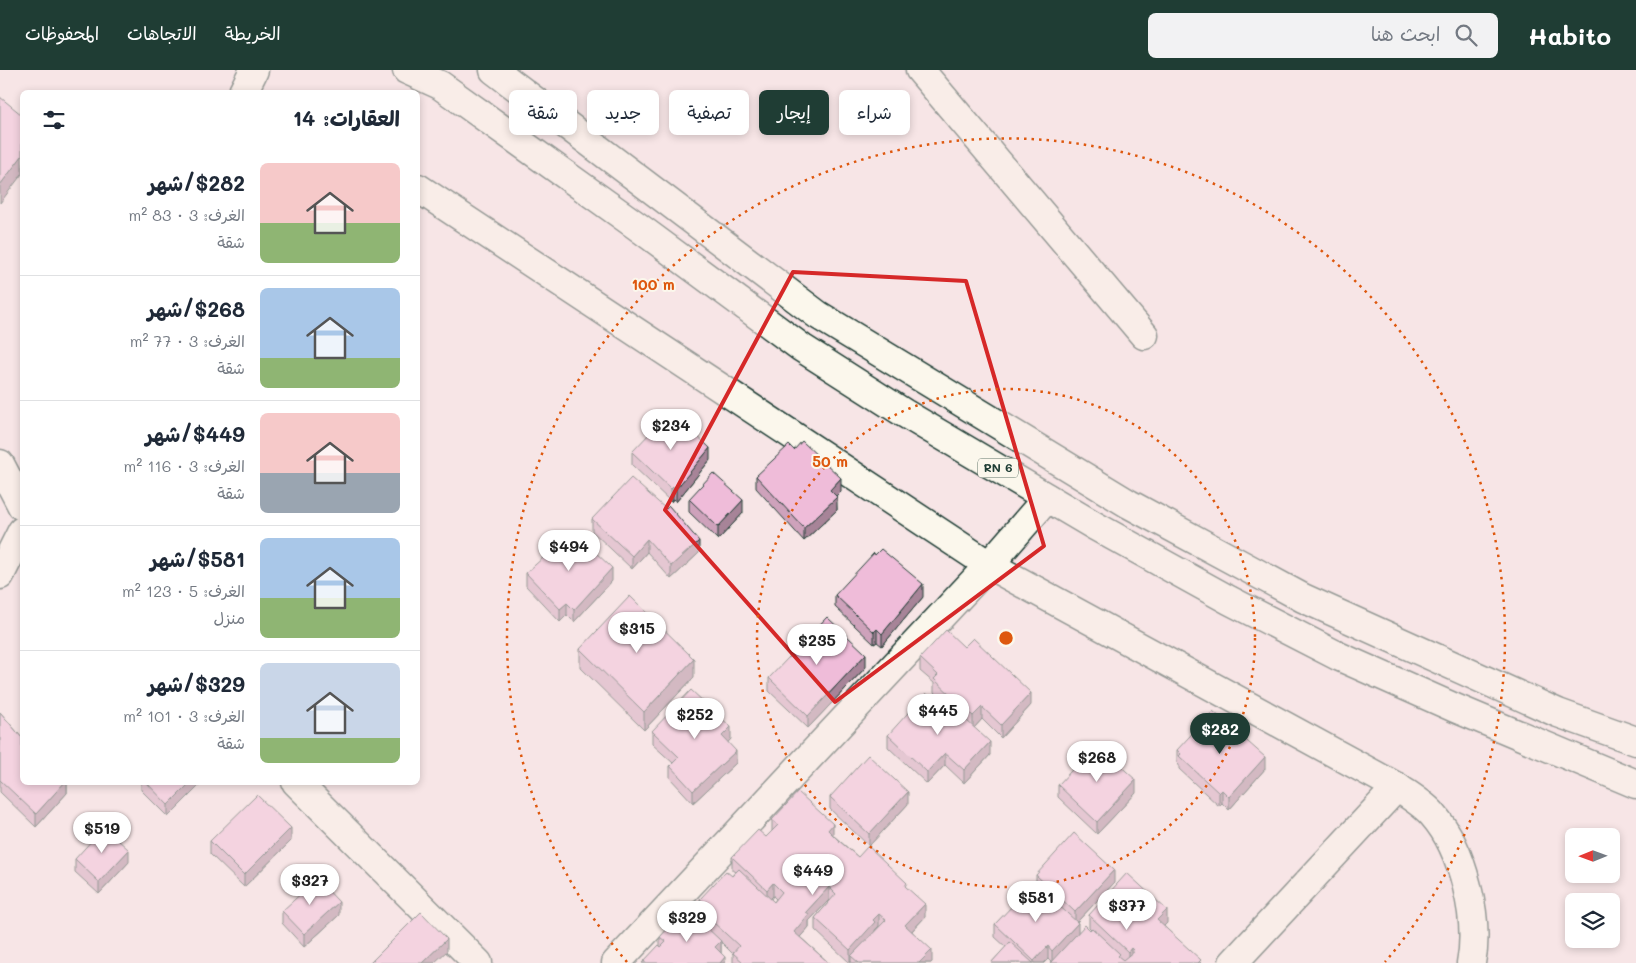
<!DOCTYPE html>
<html lang="ar">
<meta charset="utf-8">
<style>
body{margin:0;font-family:Mali,"Playpen Sans Arabic",sans-serif;background:#f2f2f3;color:#1f2937;direction:rtl;height:100vh;display:flex;flex-direction:column;font-size:19px;white-space:nowrap}
*{box-sizing:border-box;margin:0}
p{font-size:16px;color:#747a83}
.icon{flex:none;width:28px;height:28px;fill:none;stroke:currentColor;stroke-width:2;stroke-linecap:round;stroke-linejoin:round}
.map{position:relative;flex:1;overflow:hidden;direction:ltr}
.sheet{position:absolute;left:20px;top:20px;width:400px;height:695px;display:flex;flex-direction:column;background:#fff;border-radius:8px;box-shadow:0 2px 8px #0003;direction:rtl}
.sheet>*{flex:none}
.banner{position:absolute;left:435px;top:20px;width:475px;height:45px;direction:rtl;display:flex;gap:10px}
.needle{width:32px;rotate:269deg}
.fabs{position:absolute;left:1565px;top:758px;display:grid;gap:10px}
.fabs a{display:grid;place-items:center;width:55px;height:55px;border-radius:8px;background:#fff;box-shadow:0 2px 8px #0003;font-size:25px}
.price{position:absolute;translate:-50% -42px;padding:0 11px;border-radius:18px;background:#fff;color:#222;font-size:16px;line-height:32px;filter:drop-shadow(0 1px 2px #0008)}
.price::after{content:'';position:absolute;left:50%;top:30px;width:15px;height:11px;margin-left:-8px;background:inherit;clip-path:polygon(0 0,100% 0,50% 100%)}
.price.on{background:#1f3d34;color:#fff}
ul{padding:0;list-style:none}
li{display:flex;align-items:center;gap:15px;height:125px;padding:0 20px}
li+li{border-top:1px solid #e0e1e3}
li span{display:grid;place-items:center;flex:none;width:140px;height:100px;border-radius:8px;color:#555}
li>.icon{margin-inline-start:auto}
span .icon{width:60px;height:60px;fill:#fffc;stroke-width:1}
li b{font-size:21px}
h2{display:flex;justify-content:space-between;align-items:center;height:60px;padding:0 20px;font-size:21px}
.tag{padding:0 18px;border-radius:8px;background:#fff;box-shadow:0 2px 8px #0003;font-size:18px;line-height:45px}
.tag.on{background:#1f3d34;color:#fff}
header{display:flex;align-items:center;gap:30px;box-sizing:border-box;height:70px;padding:0 25px;background:#1f3d34;color:#fff}
header strong{font-size:24px}
nav{display:flex;gap:28px;margin-inline-start:auto;font-size:18px}
.search{width:350px;height:45px;background:#f2f2f3;display:flex;align-items:center;gap:12px;box-sizing:border-box;padding:0 18px;border-radius:8px;color:#747a83;font-size:19px}
.map>svg:first-child{display:block}
.lines{fill:none;stroke-linecap:round;stroke-linejoin:round}
.minor-casing{stroke:#1f3d34;stroke-width:31}
.major-casing{stroke:#1f3d34;stroke-width:31}
.minor{stroke:#fbf7ec;stroke-width:28}
.major{stroke:#fbf7ec;stroke-width:28}
.wall{fill:#cea2bb;stroke:#1f3d34;fill-rule:evenodd}
.shaded-wall{fill:#a78498;stroke:#1f3d34}
.building{fill:#efbcd9;stroke:#1f3d34;fill-rule:evenodd}
.marked{fill:none;stroke:#d62828;stroke-width:4;stroke-linejoin:round}
.ring{fill:none;stroke:#de580e;stroke-width:2.5;stroke-dasharray:2.5 5}
.labels{text-anchor:middle;stroke-width:4;stroke-linejoin:round;paint-order:stroke}
.shield{fill:#fbf7ec;stroke:#61756b;stroke-width:1}
.shield-label{font-size:12px;font-weight:bold;fill:#1f3d34}
.centre{fill:#de580e;stroke:#fbf7ec;stroke-width:2.5}
.ring-label{font-size:15px;text-anchor:middle;font-weight:bold;fill:#de580e;stroke:#fbf7ec;stroke-width:4;stroke-linejoin:round;paint-order:stroke}
</style>
<header>
<strong>Habito</strong>
<div class="search"><svg class="icon" aria-label="search" viewBox="0 0 24 24"><circle cx="10" cy="10" r="6"/><path d="M15 15l6 6"/></svg>ابحث هنا</div>
<nav><a>الخريطة</a><a>الاتجاهات</a><a>المحفوظات</a></nav>
</header>
<div class="map">
<svg width="1636" height="893" viewBox="0 0 1636 893">
<rect width="100%" height="100%" fill="#f7e5e6"/>
<filter id="ink" filterUnits="userSpaceOnUse"><feTurbulence type="fractalNoise" baseFrequency=".02" numOctaves="2"/><feDisplacementMap in="SourceGraphic" scale="10" xChannelSelector="R" yChannelSelector="G"/><feConvolveMatrix kernelMatrix="1 2 1 2 8 2 1 2 1" color-interpolation-filters="sRGB"/></filter>
<g filter="url(#ink)">
<g class="lines">
<g class="minor-casing">
<g id="minor">
<path d="M920 0 1144 265"/>
<path d="M243 22 254 0"/>
<path d="M418 118 989 495 1397 717C1408 725 1424 734 1433 745 1463 779 1480 849 1471 893"/>
<path d="M0 394 22 436"/>
<path d="M0 505 22 461"/>
<path d="M296 712 478 893"/>
<path d="M616 893 989 495 1047 428"/>
<path d="M1233 893 1397 717"/>
</g>
</g>
<g class="major-casing">
<g id="major">
<path d="M407 0 440 15 637 156 802 278 904 343 1095 456 1229 530 1338 586 1455 638 1636 714"/>
<path d="M494 0 818 245 1129 434 1303 528 1558 643 1636 671"/>
</g>
</g>
<use href="#minor" class="minor"/>
<use href="#major" class="major"/>
</g>
<g class="wall">
<path d="M794 380 841 421 836 426 837 440 804 471 756 418V406Z"/>
<path d="M632 382 710 390 676 432 673 429 671 432 632 395Z"/>
<path d="M689 429 743 443 718 470 689 442Z"/>
<path d="M592 449 699 483 671 509 647 482 632 499 592 461Z"/>
<path d="M526 503 612 511 574 552 567 545 560 552 526 516Z"/>
<path d="M835 525 923 527 882 576 877 572 874 574 835 537Z"/>
<path d="M964 577 1031 635 1001 668 982 649 974 658 990 685 964 713 945 695 927 714 888 677V665L950 646 955 641 934 622V613L920 601V588Z"/>
<path d="M580 579 694 607 644 660 580 597Z"/>
<path d="M866 597 808 658 769 621V608Z"/>
<path d="M0 642 22 668 67 712V723L36 757 0 722Z"/>
<path d="M652 661 731 669 728 672 736 693 693 733 670 708V696L673 693 652 674Z"/>
<path d="M1177 680 1265 699 1229 740 1222 733 1219 736 1179 699V695L1177 693Z"/>
<path d="M141 712H203L168 747 141 720Z"/>
<path d="M1058 715 1136 723 1097 764 1058 727Z"/>
<path d="M830 727 908 734 869 776 830 739Z"/>
<path d="M772 750 833 765 858 787 907 818 925 847 912 861 932 892 931 893H851V891L850 893 815 860V848L830 831 829 830 809 851V857L800 867 829 893H733V884L721 872V883L725 893H642L660 876V867L700 852V829L732 806 735 802 732 800V787L766 767 772 761ZM773 826 776 829 774 832 771 829Z"/>
<path d="M210 771H291L244 817 210 784Z"/>
<path d="M75 789 129 792 99 824 75 802Z"/>
<path d="M1036 805 1114 813 1077 852 1078 863 1090 860 1091 859 1089 857V845L1167 853 1164 856 1201 893 1051 892 1048 889 1044 893H991L1006 877 995 867V854L1036 814Z"/>
<path d="M282 841 339 845 304 877 282 853Z"/>
</g>
<g class="shaded-wall">
<path d="M22 86V104L0 133V115Z"/>
<path d="M710 378V390L676 432V419Z"/>
<path d="M841 408V421L830 432V420Z"/>
<path d="M673 417V429L671 432V419Z"/>
<path d="M837 427V440L804 471V458Z"/>
<path d="M743 430V443L718 470V457Z"/>
<path d="M647 469V482L632 499V486Z"/>
<path d="M699 471V483L671 509V496Z"/>
<path d="M612 498V511L574 552V540Z"/>
<path d="M923 514V527L882 576V564Z"/>
<path d="M567 533V545L560 552V539Z"/>
<path d="M877 559V572L874 574V562Z"/>
<path d="M866 584V597L808 658V646Z"/>
<path d="M694 589V607L644 660V642Z"/>
<path d="M1031 623V635L1001 668V655Z"/>
<path d="M982 637V649L973 659V646Z"/>
<path d="M731 657V669L722 679V666Z"/>
<path d="M990 672V685L964 713V700Z"/>
<path d="M736 681V693L693 733V721Z"/>
<path d="M945 683V695L927 714V702Z"/>
<path d="M1265 687V699L1229 740V727Z"/>
<path d="M1136 710V723L1097 764V752Z"/>
<path d="M65 712H67V723L36 757V744Z"/>
<path d="M191 712H203L168 747V735Z"/>
<path d="M1222 720V733L1219 736V723Z"/>
<path d="M908 722V734L869 776V764Z"/>
<path d="M833 754V767L828 760Z"/>
<path d="M291 758V771L244 817V805Z"/>
<path d="M129 780V792L99 824V812Z"/>
<path d="M1114 800V813L1075 854V842Z"/>
<path d="M773 813V826L767 832V820Z"/>
<path d="M829 817V830L809 851V857L794 874V862L806 842Z"/>
<path d="M339 832V845L304 877V864Z"/>
<path d="M925 834V847L905 868V855Z"/>
<path d="M1167 840V853L1157 863V850Z"/>
<path d="M879 844V856L875 860V865L851 886V891L850 893V880L873 850Z"/>
<path d="M1078 853V865L1052 893V881Z"/>
<path d="M447 869V881L434 893H422Z"/>
<path d="M721 871V883L715 877Z"/>
<path d="M1048 876V889L1044 893H1034V891Z"/>
<path d="M1131 878V891L1128 893V882Z"/>
<path d="M932 880V892L931 893H919Z"/>
<path d="M725 887V893H720Z"/>
</g>
<g class="building">
<path d="M0 27 22 45V86L0 115Z"/>
<path d="M671 341 710 378 676 419 673 417 671 419 632 382Z"/>
<path d="M802 371 841 408 830 420 837 427 804 458 756 406 789 375 794 380Z"/>
<path d="M713 403 743 430 718 457 689 429Z"/>
<path d="M631 408 666 439 669 436 699 471 671 496 647 469 632 486 592 449Z"/>
<path d="M573 461 612 498 574 540 567 533 560 539 526 503Z"/>
<path d="M881 479 923 514 882 564 877 559 874 562 835 525 874 483 875 485Z"/>
<path d="M630 526 694 589 644 642 580 579Z"/>
<path d="M827 547 866 584 808 646 769 608Z"/>
<path d="M946 560 964 577 973 568 1031 623 1001 655 982 637 973 646 934 609 938 605 920 588Z"/>
<path d="M691 620 731 657 722 666 736 681 693 721 670 696 679 687 652 661Z"/>
<path d="M926 623 950 646 955 640 990 672 964 700 945 683 927 702 888 665Z"/>
<path d="M1213 641 1265 687 1229 727 1222 720 1219 723 1179 686 1181 684 1177 680Z"/>
<path d="M0 642 22 668V712H65L36 744 0 710Z"/>
<path d="M1096 674 1136 710 1097 752 1058 715Z"/>
<path d="M868 685 908 722 869 764 830 727Z"/>
<path d="M146 712H191L168 735Z"/>
<path d="M798 722 833 754 828 760 838 770 858 787 868 776 907 813 905 816 925 834 905 855 932 880 919 893H859L851 886 886 850 879 844 873 850 875 852 850 880 815 848 836 824 829 817 806 842 809 844 794 862 829 893H744L733 883 739 876 700 840 706 834 700 829 726 801 732 806 739 799 774 832 782 822 773 813 767 820 732 787 758 760 766 767 778 755 772 750ZM813 796 833 813 832 815 812 797Z"/>
<path d="M257 725 291 758 244 805 210 771Z"/>
<path d="M104 757 129 780 99 812 75 789Z"/>
<path d="M1074 763 1114 800 1075 842 1036 805Z"/>
<path d="M1127 803 1167 840 1157 850 1201 890 1198 893H1050L1085 855 1090 860 1092 858 1120 884 1118 886 1123 890 1134 881 1131 878 1128 882 1089 845Z"/>
<path d="M317 809 339 832 304 864 282 841Z"/>
<path d="M1034 813 1078 853 1052 881 1048 876 1034 891 995 854Z"/>
<path d="M686 838 721 871 715 877 725 887 720 893H642L659 875 661 877 666 872 660 867Z"/>
<path d="M421 842 447 869 422 893H370Z"/>
<path d="M1010 872 1033 893H991Z"/>
</g>
</g>
<path d="M0 0H1636V893H0ZM793 202 966 211 1044 476 835 632 665 440Z" fill="#f7e5e6" fill-opacity=".55" fill-rule="evenodd"/>
<path class="marked" d="M793 202 966 211 1044 476 835 632 665 440Z"/>
<g class="ring">
<circle cx="1006" cy="568" r="249"/>
<path d="M627 892A499 499 0 1 1 1385 892"/>
</g>
<g class="labels">
<rect class="shield" x="978" y="388.5" width="40" height="19" rx="4"/>
<g class="shield-label">
<text x="998" y="402">RN 6</text>
</g>
</g>
<circle cx="1006" cy="568" r="8" class="centre"/>
<g class="ring-label">
<text x="653" y="220">100 m</text>
<text x="830" y="397">50 m</text>
</g>
</svg>
<div class="fabs">
<a><svg class="needle" viewBox="-14 -14 28 28"><path d="M0-13l5 13h-10z" fill="#e53935"/><path d="M0 13l5-13h-10z" fill="#747a83"/></svg></a>
<a><svg class="icon" aria-label="layers" viewBox="0 0 24 24"><path d="M12 4l9 5-9 5-9-5zM3 14l9 5 9-5"/></svg></a>
</div>
<b class="price" style="left:671px;top:381px">$234</b>
<b class="price" style="left:569px;top:502px">$494</b>
<b class="price" style="left:637px;top:584px">$315</b>
<b class="price" style="left:817px;top:596px">$235</b>
<b class="price" style="left:938px;top:666px">$445</b>
<b class="price" style="left:695px;top:670px">$252</b>
<b class="price on" style="left:1220px;top:685px">$282</b>
<b class="price" style="left:1097px;top:713px">$268</b>
<b class="price" style="left:102px;top:784px">$519</b>
<b class="price" style="left:813px;top:826px">$449</b>
<b class="price" style="left:310px;top:836px">$327</b>
<b class="price" style="left:1036px;top:853px">$581</b>
<b class="price" style="left:1127px;top:861px">$377</b>
<b class="price" style="left:687px;top:873px">$329</b>
<div class="banner">
<a class="tag">شراء</a>
<a class="tag on">إيجار</a>
<a class="tag">تصفية</a>
<a class="tag">جديد</a>
<a class="tag">شقة</a>
</div>
<section class="sheet">
<h2>العقارات: 14<svg class="icon" aria-label="filters" viewBox="0 0 24 24"><path d="M4 7h16M4 17h16"/><circle cx="9" cy="7" r="2"/><circle cx="15" cy="17" r="2"/></svg></h2>
<ul>
<li><span style="background:linear-gradient(#f6c9c9 60%,#8fb573 0)"><svg class="icon" aria-label="home" viewBox="0 0 24 24"><path d="M3 11l9-7 9 7M6 9v11h12V9"/></svg></span><div><b>$282/شهر</b><p>الغرف: 3 · 83 m²</p><p>شقة</p></div></li>
<li><span style="background:linear-gradient(#a9c7e8 70%,#8fb573 0)"><svg class="icon" aria-label="home" viewBox="0 0 24 24"><path d="M3 11l9-7 9 7M6 9v11h12V9"/></svg></span><div><b>$268/شهر</b><p>الغرف: 3 · 77 m²</p><p>شقة</p></div></li>
<li><span style="background:linear-gradient(#f6c9c9 60%,#9aa5b1 0)"><svg class="icon" aria-label="home" viewBox="0 0 24 24"><path d="M3 11l9-7 9 7M6 9v11h12V9"/></svg></span><div><b>$449/شهر</b><p>الغرف: 3 · 116 m²</p><p>شقة</p></div></li>
<li><span style="background:linear-gradient(#a9c7e8 60%,#8fb573 0)"><svg class="icon" aria-label="home" viewBox="0 0 24 24"><path d="M3 11l9-7 9 7M6 9v11h12V9"/></svg></span><div><b>$581/شهر</b><p>الغرف: 5 · 123 m²</p><p>منزل</p></div></li>
<li><span style="background:linear-gradient(#c9d6e8 75%,#8fb573 0)"><svg class="icon" aria-label="home" viewBox="0 0 24 24"><path d="M3 11l9-7 9 7M6 9v11h12V9"/></svg></span><div><b>$329/شهر</b><p>الغرف: 3 · 101 m²</p><p>شقة</p></div></li>
</ul>
</section>
</div>
